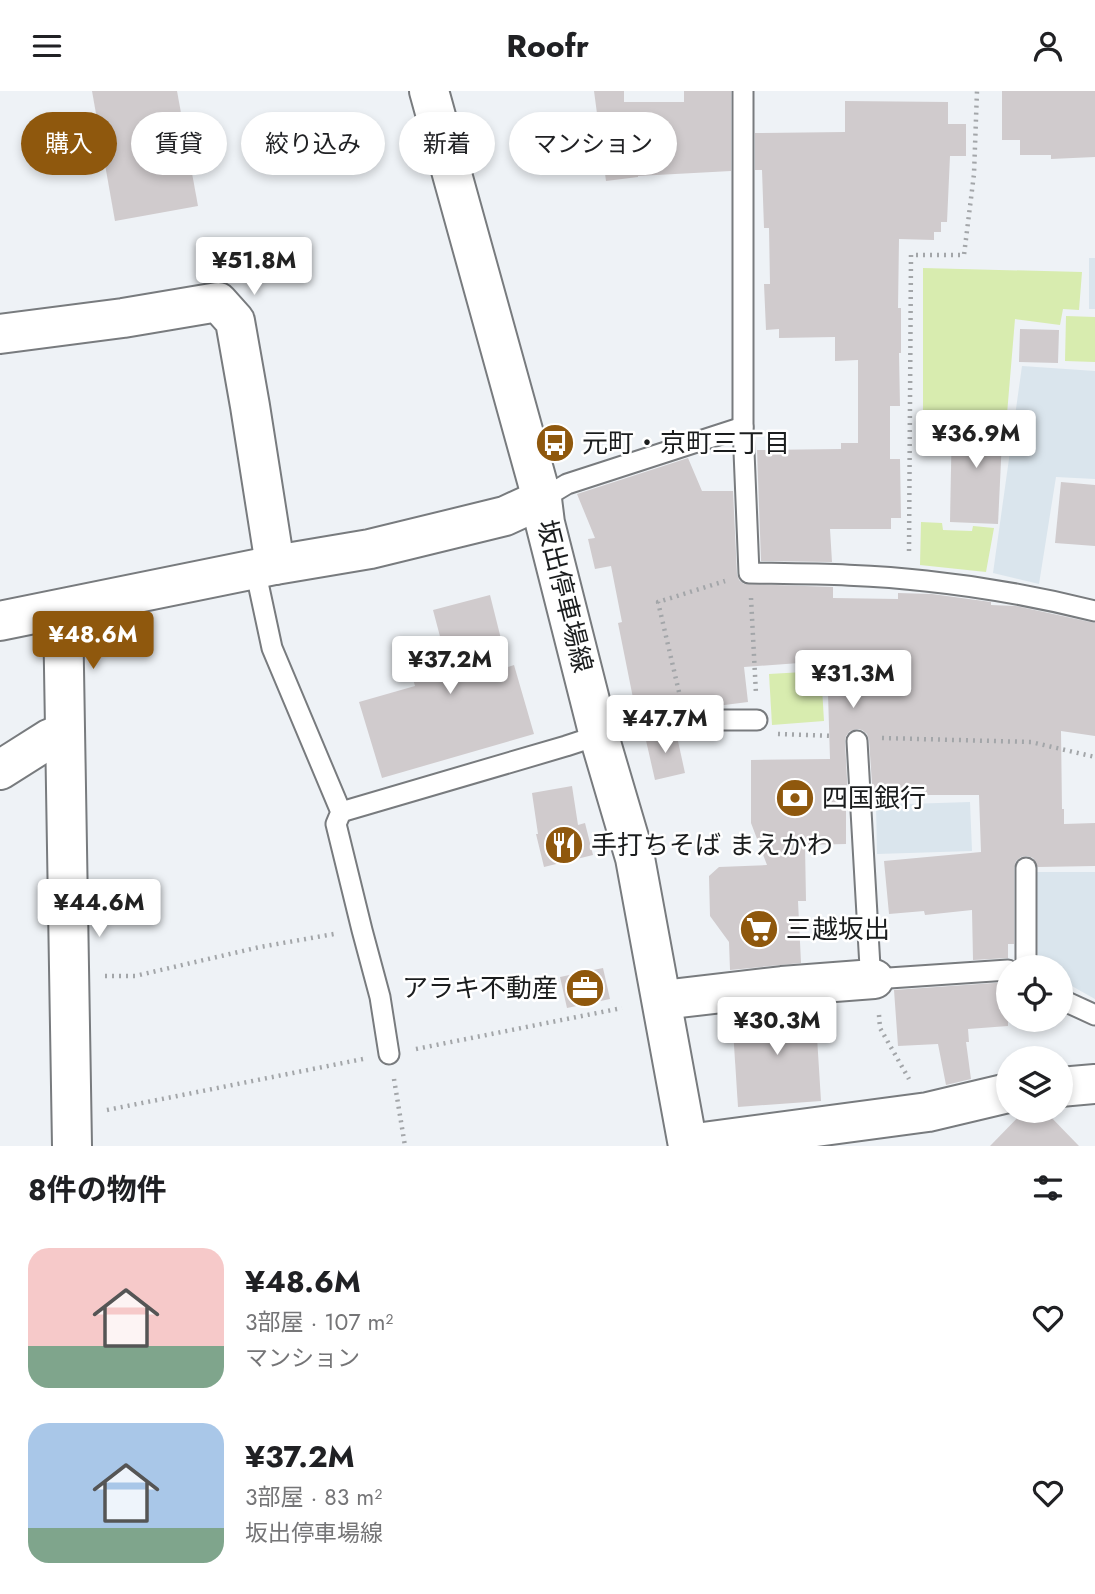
<!DOCTYPE html>
<html lang="ja">
<meta charset="utf-8">
<style>
body{margin:0;font-family:Jost,"Noto Sans JP",sans-serif;background:#f2f2f2;color:#202124;height:100vh;display:flex;flex-direction:column;font-size:26px;white-space:nowrap}
*{box-sizing:border-box;margin:0}
p{font-size:23px;color:#757577}
.icon{flex:none;width:38px;height:38px;fill:none;stroke:currentColor;stroke-width:2;stroke-linecap:round;stroke-linejoin:round}
.map{position:relative;height:1055px;overflow:hidden}
.panel{display:flex;flex-direction:column;background:#fff;flex:1}
.panel>*{flex:none}
.top-card{position:absolute;left:21px;top:21px;width:700px;height:63px;display:flex;gap:14px}
.fabs{position:absolute;left:996px;top:864px;display:grid;gap:14px}
.fabs a{display:grid;place-items:center;width:77px;height:77px;border-radius:50%;background:#fff;box-shadow:0 4px 10px #0003;font-size:35px}
.price{position:absolute;translate:-50% -60px;padding:0 16px;border-radius:7px;background:#fff;color:#222;font-size:23px;line-height:46px;filter:drop-shadow(0 2px 4px #0008)}
.price::after{content:'';position:absolute;left:50%;top:42px;width:21px;height:16px;margin-left:-10px;background:inherit;clip-path:polygon(0 0,100% 0,50% 100%)}
.price.on{background:#8f580d;color:#fff}
ul{padding:0;list-style:none}
li{display:flex;align-items:center;gap:21px;height:175px;padding:0 28px}
li span{display:grid;place-items:center;flex:none;width:196px;height:140px;border-radius:21px;color:#555}
li>.icon{margin-inline-start:auto}
span .icon{width:84px;height:84px;fill:#fffc;stroke-width:1}
li b{font-size:30px}
h2{display:flex;justify-content:space-between;align-items:center;height:84px;padding:0 28px;font-size:30px}
.tag{padding:0 24px;border-radius:32px;background:#fff;box-shadow:0 4px 10px #0003;font-size:24px;line-height:63px}
.tag.on{background:#8f580d;color:#fff}
header{display:flex;justify-content:space-between;align-items:center;height:91px;padding:0 28px;background:#fff;font-size:32px;font-weight:700}
.map>svg:first-child{display:block}
.built{fill:#dae5ed}
.green{fill:#d8ecaf}
.building{fill:#d0cbcd}
.lines{fill:none;stroke-linecap:round;stroke-linejoin:round}
.lane-casing{stroke:#787b7e;stroke-width:23}
.street-casing{stroke:#787b7e;stroke-width:42}
.primary-casing{stroke:#787b7e;stroke-width:42}
.path{stroke:#a3a6a9;stroke-width:4.5;stroke-dasharray:2 5;stroke-linecap:butt}
.lane{stroke:#fff;stroke-width:19}
.street{stroke:#fff;stroke-width:38}
.primary{stroke:#fff;stroke-width:38}
.labels{text-anchor:middle;stroke-width:5;stroke-linejoin:round;paint-order:stroke}
.poi-label{font-size:26px;fill:#1b1d1e;stroke:#fff;text-anchor:start}
.street-label{font-size:26px;fill:#1b1d1e;stroke:#fff}
</style>
<header><svg class="icon" aria-label="menu" viewBox="0 0 24 24"><path d="M4 6h16M4 12h16M4 18h16"/></svg>Roofr<svg class="icon" aria-label="person" viewBox="0 0 24 24"><circle cx="12" cy="8" r="4"/><path d="M4 21q1-7 8-7t8 7"/></svg></header>
<div class="map">
<svg width="1095" height="1055" viewBox="0 0 1095 1055">
<rect width="100%" height="100%" fill="#eef2f6"/>
<g class="built">
<rect x="1089" y="167" width="6" height="51"/>
<path d="M1022 275 1095 280V388L1056 386 1039 493 993 482Z"/>
<path d="M970 711 972 760 877 763 876 714Z"/>
<path d="M1037 781H1095V908L1061 889 1060 877H1038Z"/>
</g>
<g class="green">
<path d="M923 177 1082 181 1079 219 1063 218 1060 234 1015 228 1007 323 946 320 945 363 923 361Z"/>
<path d="M1066 225 1095 226V271L1065 270Z"/>
<path d="M921 431 942 432 943 439 972 440 973 435 994 437 986 481 920 474Z"/>
<path d="M821 580 824 630 772 634 769 583Z"/>
</g>
<g class="building">
<path d="M92 0H177L198 115 115 130Z"/>
<path d="M594 0H624V11H684V0H731V80L638 85V86L606 90Z"/>
<path d="M1002 0H1095V66L1051 68V64H1020V49H1002Z"/>
<path d="M845 10 948 11V33H966V65H950L947 131H941V141H934V149L899 148 898 217H901V262H899L900 315H890V368H900L901 427H891V438H830L832 471 761 470 757 359 841 358V352H858V269L835 270V246L779 247V238L766 239 764 193H770L769 137H764L762 79H755V42L845 41Z"/>
<path d="M1020 238 1059 239 1058 272 1019 271Z"/>
<path d="M952 327 1003 328 998 433 950 431Z"/>
<path d="M688 367 702 400H733L737 483 739 489 744 493 833 496V507L898 508V502L932 503 991 511V514L1016 515 1095 532V645L1061 640 1062 718H1064V733L1095 732V775L1038 776 1033 767 1027 765 1021 766 1016 770 1014 777V853H1008V867L973 869 972 819 925 824 924 820 889 823 884 770 981 761 979 704H908V707H873L869 649 867 643 862 639 857 638 850 640 846 645 845 650 848 707H846V753L805 754 806 810H798L801 872 730 879 729 851 710 825 709 785 719 776 767 774 751 732V669L830 668 827 570 744 576 748 611 701 617H672L640 621 639 616 635 617 618 532 622 531 611 475 595 478 588 448 595 447 577 403Z"/>
<path d="M1061 391 1095 394V455L1055 452Z"/>
<path d="M490 504 508 576 514 574 534 643 382 687 359 611 415 595 406 564 442 553 433 519Z"/>
<path d="M676 641 685 682 655 689 645 645Z"/>
<path d="M572 695 578 734 585 732 593 764 544 776 536 743H538L532 702Z"/>
<path d="M603 877 610 908 567 917 560 886Z"/>
<path d="M1008 891V935L968 938 969 951H966L971 988 946 994 938 953 898 955 894 899Z"/>
<path d="M815 914 821 1010 738 1016 732 923Z"/>
<path d="M1024 1020H1045L1079 1055H990Z"/>
</g>
<g class="lines">
<g class="lane-casing">
<g id="lane">
<path d="M743 0V336"/>
<path d="M542 408 567 393 743 336 749 482C808 483 868 483 926 490 983 496 1039 506 1095 520"/>
<path d="M255 478 272 557 341 721 336 733 362 839 380 906 389 963"/>
<path d="M857 650 870 876 874 888 1008 879"/>
<path d="M341 721 566 655 627 635 672 629H757"/>
<path d="M1026 777V877"/>
<path d="M1060 908 1095 924"/>
</g>
</g>
<g class="street-casing">
<g id="street">
<path d="M0 243 123 227 218 211 235 230 250 315 275 474"/>
<path d="M63 518 72 1055"/>
<path d="M0 530 275 474 370 458 505 425 542 408"/>
<path d="M0 679 49 648 64 642"/>
<path d="M662 909 782 895 874 888"/>
<path d="M1060 996 1095 993"/>
<path d="M688 1053 928 1021 1008 1002"/>
</g>
</g>
<g class="primary-casing">
<path id="primary" d="M429 0 542 408 545 432 599 645 635 767 688 1055"/>
</g>
<g class="path">
<path d="M909 460 911 164H964L974 83 977 0"/>
<path d="M751 507 756 603"/>
<path d="M679 601 658 511 725 490"/>
<path d="M778 643 833 645"/>
<path d="M882 647 1031 651 1095 666"/>
<path d="M105 885H135L260 856 334 843"/>
<path d="M879 924 880 937 909 988"/>
<path d="M416 958 622 917"/>
<path d="M394 988 405 1055"/>
<path d="M107 1019 363 968"/>
</g>
<use href="#lane" class="lane"/>
<use href="#street" class="street"/>
<use href="#primary" class="primary"/>
</g>
<defs>
<g id="bus-disc" transform="scale(2.0125)"><circle r="9.5" fill="#8f580d" stroke="#fff"/><path d="M-5-6H5V4H4V6H2V4H-2V6H-4V4H-5ZM-3.5-4V0h7V-4ZM-3.5 1.2v1.5H-2V1.2ZM2 1.2v1.5H3.5V1.2Z" fill="#fff"/></g>
<g id="bank-disc" transform="scale(2.0125)"><circle r="9.5" fill="#8f580d" stroke="#fff"/><path d="M-6-4H6V4H-6ZM0-2.3a2.3 2.3 0 1 0 0 4.6a2.3 2.3 0 1 0 0-4.6Z" fill="#fff"/></g>
<g id="restaurant-disc" transform="scale(2.0125)"><circle r="9.5" fill="#8f580d" stroke="#fff"/><path d="M-5-6h1v4h1v-4h1v4h1v-4h1v5L-1.5 .5V6h-2V.5L-5-1ZM5-6V6H3V1.5H1.5Q1.5-4 5-6Z" fill="#fff"/></g>
<g id="supermarket-disc" transform="scale(2.0125)"><circle r="9.5" fill="#8f580d" stroke="#fff"/><path d="M-6-5.5h2.5l.6 2H6L4.5 2H-2.5L-4.4-4H-6ZM-1.5 3.2a1.3 1.3 0 1 0 .1 0ZM3 3.2a1.3 1.3 0 1 0 .1 0Z" fill="#fff"/></g>
<g id="office-disc" transform="scale(2.0125)"><circle r="9.5" fill="#8f580d" stroke="#fff"/><path d="M-6-3h4V-5.5h4V-3h4V5H-6ZM-1-4.5V-3h2v-1.5ZM-6 0V1H6V0Z" fill="#fff"/></g>
</defs>
<g fill-rule="evenodd">
<use href="#bus-disc" x="555" y="352"/>
<use href="#bank-disc" x="795" y="707"/>
<use href="#restaurant-disc" x="564" y="754"/>
<use href="#supermarket-disc" x="759" y="838"/>
<use href="#office-disc" x="585" y="897"/>
</g>
<g class="labels">
<g class="poi-label">
<text x="582" y="361">元町・京町三丁目</text>
<text x="822" y="716">四国銀行</text>
<text x="591" y="763">手打ちそば まえかわ</text>
<text x="786" y="847">三越坂出</text>
<text x="558" y="906" text-anchor="end">アラキ不動産</text>
</g>
<g class="street-label">
<text transform="translate(565 505) rotate(76)" y="9">坂出停車場線</text>
</g>
</g>
</svg>
<div class="fabs">
<a><svg class="icon" aria-label="locate" viewBox="0 0 24 24"><circle cx="12" cy="12" r="6"/><path d="M12 2v4M12 18v4M2 12h4M18 12h4"/></svg></a>
<a><svg class="icon" aria-label="layers" viewBox="0 0 24 24"><path d="M12 4l9 5-9 5-9-5zM3 14l9 5 9-5"/></svg></a>
</div>
<b class="price" style="left:254px;top:206px">¥51.8M</b>
<b class="price" style="left:976px;top:379px">¥36.9M</b>
<b class="price on" style="left:93px;top:580px">¥48.6M</b>
<b class="price" style="left:450px;top:605px">¥37.2M</b>
<b class="price" style="left:853px;top:619px">¥31.3M</b>
<b class="price" style="left:665px;top:664px">¥47.7M</b>
<b class="price" style="left:99px;top:848px">¥44.6M</b>
<b class="price" style="left:777px;top:966px">¥30.3M</b>
<div class="top-card">
<a class="tag on">購入</a>
<a class="tag">賃貸</a>
<a class="tag">絞り込み</a>
<a class="tag">新着</a>
<a class="tag">マンション</a>
</div>
</div>
<section class="panel">
<h2>8件の物件<svg class="icon" aria-label="filters" viewBox="0 0 24 24"><path d="M4 7h16M4 17h16"/><circle cx="9" cy="7" r="2"/><circle cx="15" cy="17" r="2"/></svg></h2>
<ul>
<li><span style="background:linear-gradient(#f6c9c9 70%,#7fa58c 0)"><svg class="icon" aria-label="home" viewBox="0 0 24 24"><path d="M3 11l9-7 9 7M6 9v11h12V9"/></svg></span><div><b>¥48.6M</b><p>3部屋 · 107 m²</p><p>マンション</p></div><svg class="icon" aria-label="heart" viewBox="0 0 24 24"><path d="M12 20l-8-8c-3-5 5-10 8-4 3-6 11-1 8 4z"/></svg></li>
<li><span style="background:linear-gradient(#a9c7e8 75%,#7fa58c 0)"><svg class="icon" aria-label="home" viewBox="0 0 24 24"><path d="M3 11l9-7 9 7M6 9v11h12V9"/></svg></span><div><b>¥37.2M</b><p>3部屋 · 83 m²</p><p>坂出停車場線</p></div><svg class="icon" aria-label="heart" viewBox="0 0 24 24"><path d="M12 20l-8-8c-3-5 5-10 8-4 3-6 11-1 8 4z"/></svg></li>
</ul>
</section>
